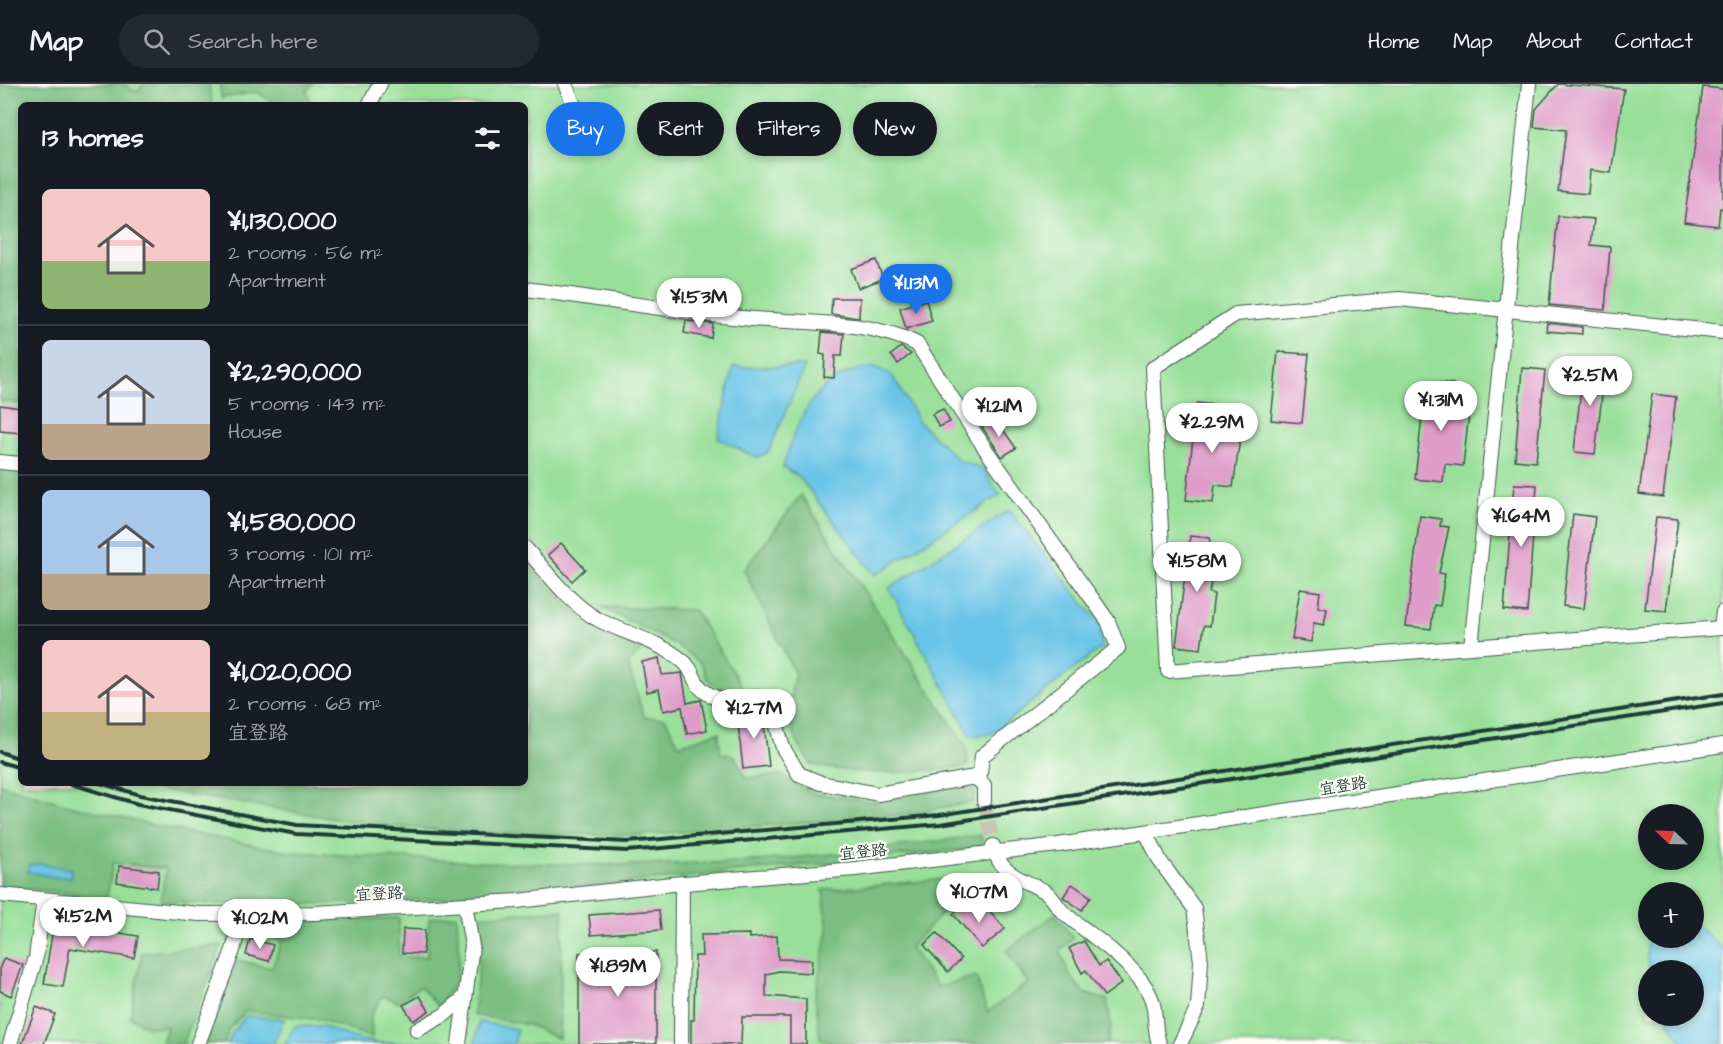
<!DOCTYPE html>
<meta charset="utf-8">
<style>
body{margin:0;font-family:"Architects Daughter","LXGW WenKai TC",sans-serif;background:#242831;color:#f1f3f6;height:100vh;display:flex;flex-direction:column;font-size:22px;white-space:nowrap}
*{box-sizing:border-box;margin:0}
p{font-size:20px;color:#9ea1a6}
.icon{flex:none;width:33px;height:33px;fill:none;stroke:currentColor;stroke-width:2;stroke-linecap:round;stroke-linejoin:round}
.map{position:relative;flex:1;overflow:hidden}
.sheet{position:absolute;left:18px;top:18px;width:510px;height:684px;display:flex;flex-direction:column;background:#171b24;border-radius:9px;box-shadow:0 3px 9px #0003}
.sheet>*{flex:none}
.hud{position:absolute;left:546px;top:18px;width:570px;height:54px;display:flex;gap:12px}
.needle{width:39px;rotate:293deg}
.tools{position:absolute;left:1638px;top:720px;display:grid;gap:12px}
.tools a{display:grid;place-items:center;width:66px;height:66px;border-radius:50%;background:#171b24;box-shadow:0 3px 9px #0003;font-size:30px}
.price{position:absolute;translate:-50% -51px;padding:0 14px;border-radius:21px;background:#fff;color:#222;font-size:20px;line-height:39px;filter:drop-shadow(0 2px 3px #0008)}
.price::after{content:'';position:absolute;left:50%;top:36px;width:18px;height:14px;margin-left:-9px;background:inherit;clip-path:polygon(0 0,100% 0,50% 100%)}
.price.on{background:#1a73e8;color:#fff}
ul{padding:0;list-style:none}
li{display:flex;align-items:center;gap:18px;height:150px;padding:0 24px}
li+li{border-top:2px solid #363941}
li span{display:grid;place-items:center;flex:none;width:168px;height:120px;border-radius:9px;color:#555}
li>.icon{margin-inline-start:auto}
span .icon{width:72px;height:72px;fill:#fffc;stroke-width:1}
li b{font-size:26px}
h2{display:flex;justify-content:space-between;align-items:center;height:72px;padding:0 24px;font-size:26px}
.pill{padding:0 21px;border-radius:27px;background:#171b24;box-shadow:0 3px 9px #0003;font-size:21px;line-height:54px}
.pill.on{background:#1a73e8;color:#fff}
header{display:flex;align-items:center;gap:36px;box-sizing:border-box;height:84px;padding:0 30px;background:#171b24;border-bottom:2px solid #363941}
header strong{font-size:28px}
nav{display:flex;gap:33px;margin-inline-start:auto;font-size:21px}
.search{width:420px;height:54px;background:#242831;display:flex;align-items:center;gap:15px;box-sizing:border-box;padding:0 21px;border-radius:33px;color:#9ea1a6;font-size:22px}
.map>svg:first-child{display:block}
.green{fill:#98df99;stroke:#5c8e66;stroke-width:1.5;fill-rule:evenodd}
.forest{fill:#7abe81;stroke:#4c7e5a;stroke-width:1.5}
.water{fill:#69c4e7;stroke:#44808e;stroke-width:1.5}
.building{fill:#df9bc9}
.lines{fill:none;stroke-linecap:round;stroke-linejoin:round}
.minor-tunnel{stroke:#ccc4b2;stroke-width:14;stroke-dasharray:14 7;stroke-linecap:butt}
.minor-casing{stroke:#3f564c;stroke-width:16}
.minor{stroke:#fff;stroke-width:14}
.rail{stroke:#1f3d34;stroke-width:4}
.labels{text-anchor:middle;stroke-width:4.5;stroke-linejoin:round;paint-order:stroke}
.street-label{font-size:16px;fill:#1f3d34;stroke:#fdfcf7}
</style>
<header>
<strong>Map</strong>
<div class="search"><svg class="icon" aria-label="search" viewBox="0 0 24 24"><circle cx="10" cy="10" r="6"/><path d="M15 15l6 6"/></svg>Search here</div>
<nav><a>Home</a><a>Map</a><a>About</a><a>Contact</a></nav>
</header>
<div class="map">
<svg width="1723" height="960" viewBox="0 0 1723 960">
<rect width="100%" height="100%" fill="#fdfcf7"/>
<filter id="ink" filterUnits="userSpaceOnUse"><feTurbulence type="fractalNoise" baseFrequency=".0167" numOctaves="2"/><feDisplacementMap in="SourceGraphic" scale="12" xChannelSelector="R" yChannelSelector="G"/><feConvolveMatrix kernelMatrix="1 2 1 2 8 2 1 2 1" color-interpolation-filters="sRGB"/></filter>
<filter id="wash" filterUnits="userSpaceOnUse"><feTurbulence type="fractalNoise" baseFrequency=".008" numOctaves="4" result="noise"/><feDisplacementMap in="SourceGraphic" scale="24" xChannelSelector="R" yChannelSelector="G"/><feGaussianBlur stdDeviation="1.35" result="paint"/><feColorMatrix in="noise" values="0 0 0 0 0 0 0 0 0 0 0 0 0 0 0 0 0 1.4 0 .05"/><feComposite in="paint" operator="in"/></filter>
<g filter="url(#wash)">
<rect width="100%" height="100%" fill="#f7e6d2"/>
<path class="green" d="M0 0H1723V960H0ZM21 21H525V699H21ZM1648 730H1694V776H1648ZM1648 808H1694V854H1648ZM1648 886H1694V932H1648Z"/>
<g class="forest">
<path d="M0 0H123L136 8 145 0H209L212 21H21V320L0 317Z"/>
<path d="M220 0H313L307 6 311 21H277L257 8 221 14Z"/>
<path d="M0 383 21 385V672L0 666Z"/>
<path d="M801 411 966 662 968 682C910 689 870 693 812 681 788 651 785 627 795 590L744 486Z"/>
<path d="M525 477 582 536 642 565 628 580 644 633 665 634 679 661 719 648 720 669 735 672 746 694 780 691 813 709 875 718 963 701 975 706 974 718 900 731 641 751 495 750 381 742 116 699H525Z"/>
<path d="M601 523 694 526 742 602 728 610 707 595 701 579 676 561Z"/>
<path d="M0 700 64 720 170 745 291 768 496 779 623 781 745 778 856 768 982 751 981 764C862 776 743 787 624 799 469 814 316 827 161 817L166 785 113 779 107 813 0 802Z"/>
<path d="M946 795 957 813 910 863 938 903 976 892 987 928 1028 899 1006 867 1055 830 1073 854 1060 867 1069 890 1084 909 1107 916 1111 943 1107 960H836L820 954 815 912 828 847 823 806Z"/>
<path d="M563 826 559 955 529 941 473 931 479 880 475 832Z"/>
<path d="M457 831 459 873 457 896 438 922 420 902 398 918 383 912 371 930 372 954 322 936 246 927 229 945 224 960H206L237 876 272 884 282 856 257 849 256 839 399 834V873H427L429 834Z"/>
<path d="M222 861 183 960H161L167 943H148L130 933 142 869Z"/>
</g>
<g class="water">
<path d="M805 282 769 367 757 374 718 354 733 283Z"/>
<path d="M875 283 892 291 919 338 960 377 982 384 1000 411 875 491 799 393 783 383C798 334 816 287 875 283Z"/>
<path d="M1009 426 1100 540 1102 563 991 650 971 652 889 504Z"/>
<path d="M41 780 71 785V793H54L28 788 29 781Z"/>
<path d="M1648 838V854H1694V839L1723 865V960H1684L1666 933 1694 932V886H1650L1647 877Z"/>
<path d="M246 932 284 935 273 960H228L233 948Z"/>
<path d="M479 938 517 945 514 960H475Z"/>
<path d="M295 942H322L350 953 377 959 444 957 445 960H285Z"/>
</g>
<g id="blocks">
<g class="building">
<path d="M1558 0 1624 5 1611 89 1590 86 1588 110 1558 107 1566 46 1534 43 1536 25Z"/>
<path d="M1703 3 1723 5V125L1720 124 1718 142 1684 138Z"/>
<path d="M1558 132 1594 135 1591 161 1610 163 1605 226 1549 221Z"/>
<path d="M876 176 883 195 858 204 851 185Z"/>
<path d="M832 214H860L859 234 831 230Z"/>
<path d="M926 216 932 237 906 245 900 224Z"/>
<path d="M686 237 713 240 711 254 684 249Z"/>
<path d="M1547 239 1582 243V250L1546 247Z"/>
<path d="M822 248 844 250 842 272H835L834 294 824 293 825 271 820 270Z"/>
<path d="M901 263 911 270 898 280 891 271Z"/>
<path d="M1278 268 1309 270 1302 339 1271 336Z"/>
<path d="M1584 276 1606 278 1595 370 1574 368Z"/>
<path d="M1522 284 1545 286 1536 378 1515 376Z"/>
<path d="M1426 297 1453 300 1451 318 1470 320 1463 382 1445 380 1443 398 1415 395Z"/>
<path d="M1652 310 1676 313 1663 413 1639 410Z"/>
<path d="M1197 319 1223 322 1221 338 1242 341 1233 403 1215 401 1213 419 1186 416Z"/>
<path d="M0 321 21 324V349L0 347Z"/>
<path d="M943 325 950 338 939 343 932 330Z"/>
<path d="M995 334 1016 364 1002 373 982 343Z"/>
<path d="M1514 400 1537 401 1527 528 1504 526Z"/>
<path d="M1573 430 1595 433 1584 525 1563 522Z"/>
<path d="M1420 432 1441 435 1440 442 1449 443 1439 489 1445 490 1440 522 1434 521 1431 545 1406 542Z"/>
<path d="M1656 433 1678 435 1666 527 1645 525Z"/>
<path d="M1190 452 1210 454 1209 462 1218 463 1209 509 1214 510 1210 542 1204 541 1201 565 1176 562Z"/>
<path d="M561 459 585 485 572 497 548 471Z"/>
<path d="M1300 505 1320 508 1318 523 1327 525 1324 541 1314 539 1311 558 1292 555Z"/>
<path d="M659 574 662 591 682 589 687 619 701 616 707 646 687 650 682 623 663 627 659 605 647 608 642 578Z"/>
<path d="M747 623 762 624 769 682 743 685 738 639 749 638Z"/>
<path d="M119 782 159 787 157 804 117 798Z"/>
<path d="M1072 800 1091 813 1082 826 1063 813Z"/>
<path d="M967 817 980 833 989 826 1005 845 982 864 953 830Z"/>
<path d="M659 826 661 846 591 851 589 831Z"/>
<path d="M54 838 138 852 134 874 70 864 63 903 44 900Z"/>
<path d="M403 845 425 846 423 870 402 869Z"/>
<path d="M937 849 961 875 948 888 924 861Z"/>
<path d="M749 850V854L777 852 778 875 812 876 811 889 779 887 766 890V912L806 915V960H790V933H742L741 960H691V936H694L695 872H702L701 851Z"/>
<path d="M250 855 273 861 269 877 246 871Z"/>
<path d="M1084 857 1099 882 1106 877 1122 899 1104 912 1086 886 1082 889 1069 864Z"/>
<path d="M656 868V960H579V869Z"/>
<path d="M4 874 23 881 11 912 0 907V883Z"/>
<path d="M420 912 429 927 413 937 403 921Z"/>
<path d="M36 923 55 930 44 960H22Z"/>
</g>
</g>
</g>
<g filter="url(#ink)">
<use href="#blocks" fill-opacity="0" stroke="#3f564c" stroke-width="1.5"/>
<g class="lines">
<path class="minor-tunnel" d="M984 717 993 760"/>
<g class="minor-casing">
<g id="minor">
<path d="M565 0 583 43"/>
<path d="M1529 0 1471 563 1721 544 1723 528"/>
<path d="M369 21 380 0"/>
<path d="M525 205C597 214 670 227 742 234 798 240 865 234 917 260L986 366 1108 537 1118 564 982 672 979 697"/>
<path d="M0 378 21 380"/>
<path d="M525 464C548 489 568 518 597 535 623 549 662 558 684 578 696 588 690 600 712 612 731 623 751 607 770 617L783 664 799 690 821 699 878 710 975 693 984 701V717"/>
<path d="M1471 563 1168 587 1153 284 1236 230 1399 215 1723 248"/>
<path d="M1146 748 1160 777 1194 824 1201 877 1198 923 1180 960"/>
<path d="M993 762C1001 793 1022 794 1046 808 1053 813 1057 823 1064 829 1090 851 1118 868 1140 895 1161 922 1151 933 1159 960"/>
<path d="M0 811 199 830 315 829 517 817 672 800 855 785 1058 761 1723 661"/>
<path d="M417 946 444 931 465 913"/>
<path d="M10 960 36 873 44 816"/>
<path d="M198 960 233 866 243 830"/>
<path d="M459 960 472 862 465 820"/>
<path d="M681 960 682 799"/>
</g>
</g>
<use href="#minor" class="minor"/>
<g class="rail">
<path d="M0 668 21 675"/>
<path d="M0 678 21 684"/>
<path d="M68 699 138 720 296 750 627 767 940 740 1723 619"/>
<path d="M100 699 140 711 297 741 627 758 939 731 1723 610"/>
</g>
</g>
</g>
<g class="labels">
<g class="street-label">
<text transform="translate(1343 701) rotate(-9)" y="6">宜登路</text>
<text transform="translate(863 767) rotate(-6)" y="6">宜登路</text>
<text transform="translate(379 809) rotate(-3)" y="6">宜登路</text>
</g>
</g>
</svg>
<div class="tools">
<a><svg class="needle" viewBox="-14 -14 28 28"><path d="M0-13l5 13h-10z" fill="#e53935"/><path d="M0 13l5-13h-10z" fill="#9ea1a6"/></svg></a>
<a>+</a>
<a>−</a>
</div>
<b class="price on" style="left:916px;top:231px">¥1.13M</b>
<b class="price" style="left:699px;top:245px">¥1.53M</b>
<b class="price" style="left:1590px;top:323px">¥2.5M</b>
<b class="price" style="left:1441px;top:348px">¥1.31M</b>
<b class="price" style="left:999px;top:354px">¥1.21M</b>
<b class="price" style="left:1212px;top:370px">¥2.29M</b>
<b class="price" style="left:1521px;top:464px">¥1.64M</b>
<b class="price" style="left:1197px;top:509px">¥1.58M</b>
<b class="price" style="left:754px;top:656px">¥1.27M</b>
<b class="price" style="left:979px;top:840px">¥1.07M</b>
<b class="price" style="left:83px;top:864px">¥1.52M</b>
<b class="price" style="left:260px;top:866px">¥1.02M</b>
<b class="price" style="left:618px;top:914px">¥1.89M</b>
<div class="hud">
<a class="pill on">Buy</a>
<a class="pill">Rent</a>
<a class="pill">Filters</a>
<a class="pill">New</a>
</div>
<section class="sheet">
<h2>13 homes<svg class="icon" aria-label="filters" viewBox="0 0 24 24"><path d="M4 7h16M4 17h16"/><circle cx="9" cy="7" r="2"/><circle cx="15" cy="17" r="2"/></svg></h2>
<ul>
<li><span style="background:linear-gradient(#f6c9c9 60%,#8fb573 0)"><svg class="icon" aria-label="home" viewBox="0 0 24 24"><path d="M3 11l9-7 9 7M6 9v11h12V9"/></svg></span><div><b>¥1,130,000</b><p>2 rooms · 56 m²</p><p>Apartment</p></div></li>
<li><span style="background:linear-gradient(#c9d6e8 70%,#b9a48a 0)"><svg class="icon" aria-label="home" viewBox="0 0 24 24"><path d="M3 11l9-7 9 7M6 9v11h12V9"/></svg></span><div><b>¥2,290,000</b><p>5 rooms · 143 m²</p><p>House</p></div></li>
<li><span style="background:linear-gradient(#a9c7e8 70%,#b9a48a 0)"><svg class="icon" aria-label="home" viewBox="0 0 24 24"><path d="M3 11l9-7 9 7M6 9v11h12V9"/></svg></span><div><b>¥1,580,000</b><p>3 rooms · 101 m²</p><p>Apartment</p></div></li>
<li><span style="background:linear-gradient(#f6c9c9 60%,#c2b280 0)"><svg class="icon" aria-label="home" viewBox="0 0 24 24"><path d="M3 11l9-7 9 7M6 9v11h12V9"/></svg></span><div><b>¥1,020,000</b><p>2 rooms · 68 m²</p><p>宜登路</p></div></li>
</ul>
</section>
</div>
